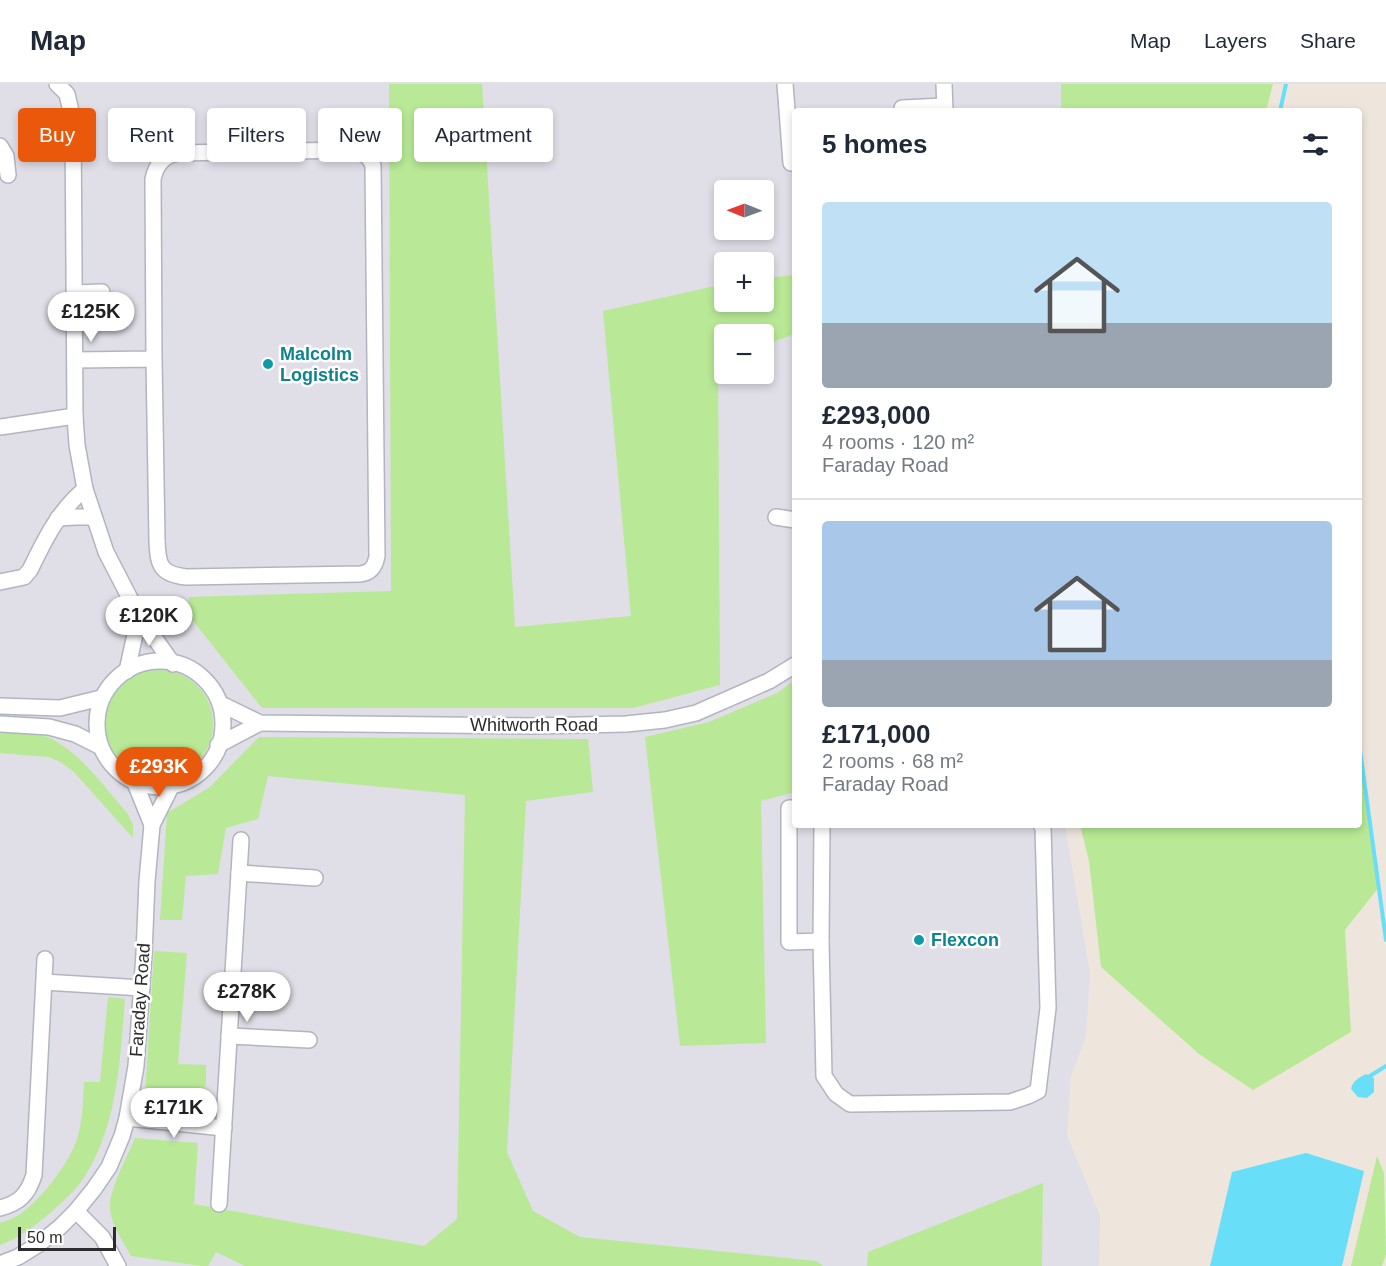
<!DOCTYPE html>
<meta charset="utf-8">
<style>
body{margin:0;font-family:Helvetica,sans-serif;background:#f6f6f7;color:#1f2937;height:100vh;display:flex;flex-direction:column;font-size:22px;white-space:nowrap}
*{box-sizing:border-box;margin:0}
p{font-size:20px;color:#747a83}
.icon{flex:none;width:33px;height:33px;fill:none;stroke:currentColor;stroke-width:2;stroke-linecap:round;stroke-linejoin:round}
.map{position:relative;flex:1;overflow:hidden}
.sheet{position:absolute;left:792px;top:24px;width:570px;height:720px;display:flex;flex-direction:column;background:#fff;border-radius:6px;box-shadow:0 3px 9px #0003}
.sheet>*{flex:none}
.banner{position:absolute;left:18px;top:24px;width:570px;height:54px;display:flex;gap:12px}
.needle{width:39px;rotate:271deg}
.fabs{position:absolute;left:714px;top:96px;display:grid;gap:12px}
.fabs a{display:grid;place-items:center;width:60px;height:60px;border-radius:6px;background:#fff;box-shadow:0 3px 9px #0003;font-size:30px}
.scale{position:absolute;left:18px;bottom:15px;width:98px;box-sizing:border-box;padding-left:6px;border:3px solid #2c2c2c;border-top:0;font-size:16px;line-height:21px;white-space:nowrap;color:#2c2c2c;-webkit-text-stroke:4px #fff;paint-order:stroke}
.price{position:absolute;translate:-50% -51px;padding:0 14px;border-radius:21px;background:#fff;color:#222;font-size:20px;line-height:39px;filter:drop-shadow(0 2px 3px #0008)}
.price::after{content:'';position:absolute;left:50%;top:36px;width:18px;height:14px;margin-left:-9px;background:inherit;clip-path:polygon(0 0,100% 0,50% 100%)}
.price.current{background:#ea580c;color:#fff}
ul{padding:0;list-style:none}
li{display:grid;align-content:center;gap:12px;height:318px;padding:0 30px}
li+li{border-top:2px solid #e0e1e3}
li span{display:grid;place-items:center;height:186px;border-radius:6px;color:#555}
li>.icon{margin-inline-start:auto}
span .icon{width:108px;height:108px;fill:#fffc;stroke-width:1}
li b{font-size:26px}
h2{display:flex;justify-content:space-between;align-items:center;height:72px;padding:0 30px;font-size:26px}
.chip{padding:0 21px;border-radius:6px;background:#fff;box-shadow:0 3px 9px #0003;font-size:21px;line-height:54px}
.chip.current{background:#ea580c;color:#fff}
header{display:flex;align-items:center;gap:36px;box-sizing:border-box;height:84px;padding:0 30px;background:#fff;border-bottom:2px solid #e0e1e3}
header strong{font-size:28px}
nav{display:flex;gap:33px;margin-inline-start:auto;font-size:21px}
.map>svg:first-child{display:block}
.industrial{fill:#e0dee7;fill-rule:evenodd}
.green{fill:#b9e996}
.water{fill:#69def8}
.lines{fill:none;stroke-linecap:round;stroke-linejoin:round}
.stream{stroke:#69def8;stroke-width:4}
.minor-casing{stroke:#b1b5c0;stroke-width:18}
.minor{stroke:#fff;stroke-width:15}
.culture-dot{fill:#0f9aa8;stroke:#fff;stroke-width:2}
.labels{text-anchor:middle;stroke-width:5;stroke-linejoin:round;paint-order:stroke}
.culture-label{font-size:18px;font-weight:bold;fill:#0d838f;stroke:#fff;text-anchor:start}
.street-label{font-size:18px;fill:#2c2c2c;stroke:#fff}
</style>
<header>
<strong>Map</strong>
<nav><a>Map</a><a>Layers</a><a>Share</a></nav>
</header>
<div class="map">
<svg width="1386" height="1182" viewBox="0 0 1386 1182">
<rect width="100%" height="100%" fill="#eee6dd"/>
<path class="industrial" d="M0 0H1061V27H795V741H1065L1090 889 1086 952 1071 992 1067 1051 1100 1132 1099 1182H0ZM724 106H764V146H724ZM724 178H764V218H724ZM724 250H764V290H724Z"/>
<g class="green">
<path d="M389 0H482L515 543 631 532 603 227 724 200V218H764V194L795 191V250L764 261V250H724V274L718 277 720 601 633 624H262L187 529 189 513 391 507Z"/>
<path d="M1061 0H1273L1266 27H1061Z"/>
<circle cx="159" cy="640" r="54"/>
<path d="M795 596V708L761 717 766 959 680 962 645 653 709 638 777 609Z"/>
<path d="M0 647C14 647 29 647 42 651 75 661 105 704 128 730L133 741V754L74 688 60 678 49 673 0 669Z"/>
<path d="M259 653 588 655 593 708 526 717 507 1068 533 1127 580 1153 816 1177 823 1182H245L216 1168 208 1182H201L131 1172C124 1159 111 1140 110 1125 108 1107 128 1072 135 1054L198 1059 194 1120 424 1162 457 1135 465 711 268 692 258 735 226 744 218 790 186 792 182 836H160L167 729 210 703Z"/>
<path d="M1359 667 1379 803 1345 846 1351 948 1253 1006 1199 970 1101 883 1089 777 1080 741H1359Z"/>
<path d="M154 867 187 869 178 980 206 981V1002L194 1014 145 1012Z"/>
<path d="M108 913 125 915C120 975 118 1040 85 1092 76 1106 63 1118 50 1129 35 1142 19 1154 0 1161V1139C6 1137 12 1135 17 1132 39 1119 70 1078 77 1055 83 1037 83 1017 84 998H100Z"/>
<path d="M1377 1072 1384 1089 1386 1170 1382 1182H1351Z"/>
<path d="M1043 1099 1042 1182H867L868 1168Z"/>
</g>
<g class="water">
<path d="M1366 990 1374 994V1008L1367 1014 1358 1013 1351 1005C1352 997 1360 993 1366 990Z"/>
<path d="M1306 1069 1364 1087 1342 1182H1210L1232 1088Z"/>
</g>
<g class="lines">
<g class="stream">
<path d="M1280 27 1286 0"/>
<path d="M1359 659 1386 856"/>
<path d="M1370 992 1386 982"/>
</g>
<g class="minor-casing">
<g id="minor">
<path d="M57 0 67 10 73 36 75 332 77 361 85 405 106 468 139 532 173 580"/>
<path d="M785 0 791 79H795"/>
<path d="M944 0 945 27"/>
<path d="M902 24 944 22"/>
<path d="M0 62 6 72 8 91"/>
<path d="M74 209 102 208"/>
<path d="M75 276 154 275 157 457C158 481 160 490 186 493L360 490C371 489 375 483 377 472L373 82C369 69 359 68 347 66L178 69C163 72 156 81 153 95L154 275"/>
<path d="M0 343 75 332"/>
<path d="M776 433 795 436"/>
<path d="M58 434 76 433H93"/>
<path d="M0 498 24 493 30 486C44 457 59 426 85 405"/>
<circle cx="160" cy="640" r="63"/>
<path d="M127 587 139 532"/>
<path d="M221 620 260 639 532 642 626 640 665 636 696 629 769 597 795 581"/>
<path d="M0 622 60 624 101 614"/>
<path d="M0 640 49 643 75 650 99 662"/>
<path d="M218 661 260 639"/>
<path d="M135 699 152 741"/>
<path d="M795 724H789V858L821 857 822 741"/>
<path d="M239 789 315 794"/>
<path d="M821 857 824 992 836 1010 850 1020 1010 1018 1028 1012 1038 1007 1048 924 1043 743 1041 741"/>
<path d="M44 898 142 904"/>
<path d="M229 952 309 956"/>
<path d="M127 1034 224 1044"/>
<path d="M219 1120 241 756"/>
<path d="M0 1124C20 1119 28 1110 34 1091L45 875"/>
<path d="M76 1127 102 1153 118 1182"/>
<path d="M0 1180 18 1173 39 1160 60 1143 76 1127 94 1105 109 1083 122 1052 127 1034 136 982 144 870 147 797 152 741 171 703"/>
</g>
</g>
<use href="#minor" class="minor"/>
</g>
<g class="culture-dot">
<circle cx="268" cy="280" r="6"/>
<circle cx="919" cy="856" r="6"/>
</g>
<g class="labels">
<g class="culture-label">
<text x="280" y="276">Malcolm<tspan x="280" dy="21">Logistics</tspan></text>
<text x="931" y="862">Flexcon</text>
</g>
<g class="street-label">
<text x="534" y="647">Whitworth Road</text>
<text transform="translate(140 916) rotate(-86)" y="6">Faraday Road</text>
</g>
</g>
</svg>
<div class="fabs">
<a><svg class="needle" viewBox="-14 -14 28 28"><path d="M0-13l5 13h-10z" fill="#e53935"/><path d="M0 13l5-13h-10z" fill="#747a83"/></svg></a>
<a>+</a>
<a>−</a>
</div>
<div class="scale">50 m</div>
<b class="price" style="left:91px;top:259px">£125K</b>
<b class="price" style="left:149px;top:563px">£120K</b>
<b class="price current" style="left:159px;top:714px">£293K</b>
<b class="price" style="left:247px;top:939px">£278K</b>
<b class="price" style="left:174px;top:1055px">£171K</b>
<div class="banner">
<a class="chip current">Buy</a>
<a class="chip">Rent</a>
<a class="chip">Filters</a>
<a class="chip">New</a>
<a class="chip">Apartment</a>
</div>
<section class="sheet">
<h2>5 homes<svg class="icon" aria-label="filters" viewBox="0 0 24 24"><path d="M4 7h16M4 17h16"/><circle cx="9" cy="7" r="2"/><circle cx="15" cy="17" r="2"/></svg></h2>
<ul>
<li><span style="background:linear-gradient(#bfe0f5 65%,#9aa5b1 0)"><svg class="icon" aria-label="home" viewBox="0 0 24 24"><path d="M3 11l9-7 9 7M6 9v11h12V9"/></svg></span><div><b>£293,000</b><p>4 rooms · 120 m²</p><p>Faraday Road</p></div></li>
<li><span style="background:linear-gradient(#a9c7e8 75%,#9aa5b1 0)"><svg class="icon" aria-label="home" viewBox="0 0 24 24"><path d="M3 11l9-7 9 7M6 9v11h12V9"/></svg></span><div><b>£171,000</b><p>2 rooms · 68 m²</p><p>Faraday Road</p></div></li>
</ul>
</section>
</div>
